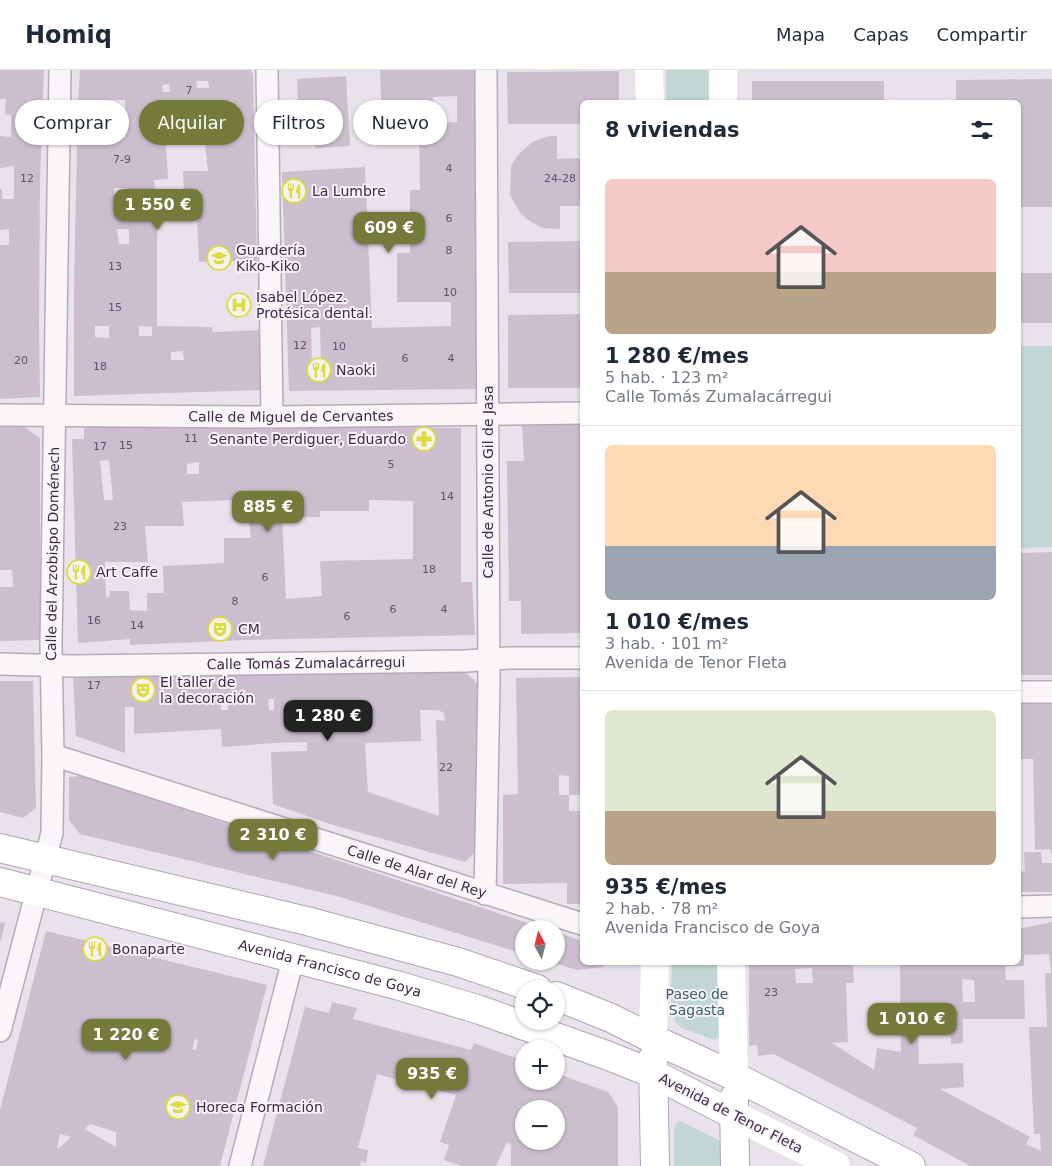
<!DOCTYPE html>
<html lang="es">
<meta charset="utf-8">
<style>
body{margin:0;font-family:"DejaVu Sans",sans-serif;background:#f6f6f7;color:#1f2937;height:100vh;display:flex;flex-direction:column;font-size:19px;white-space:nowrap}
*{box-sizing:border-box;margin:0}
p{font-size:16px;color:#747a83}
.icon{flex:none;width:28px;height:28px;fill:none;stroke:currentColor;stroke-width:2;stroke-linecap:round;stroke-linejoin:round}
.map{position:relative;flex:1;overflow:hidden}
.side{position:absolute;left:580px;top:30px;width:441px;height:865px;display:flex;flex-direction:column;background:#fff;border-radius:8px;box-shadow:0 1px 4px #0004}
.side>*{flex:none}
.top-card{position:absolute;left:15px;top:30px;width:475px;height:45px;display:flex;gap:10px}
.needle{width:32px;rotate:353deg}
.tools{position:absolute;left:515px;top:850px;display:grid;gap:10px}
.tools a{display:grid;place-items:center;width:50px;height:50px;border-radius:50%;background:#fff;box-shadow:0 1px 4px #0004;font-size:25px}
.price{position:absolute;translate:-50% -42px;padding:0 11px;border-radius:10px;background:#747a39;color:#fff;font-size:16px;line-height:32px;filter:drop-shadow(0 1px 2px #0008)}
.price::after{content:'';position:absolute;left:50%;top:30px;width:15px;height:11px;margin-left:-8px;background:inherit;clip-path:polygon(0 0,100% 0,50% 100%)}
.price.current{background:#222;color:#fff}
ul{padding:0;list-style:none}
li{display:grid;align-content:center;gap:10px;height:265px;padding:0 25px}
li+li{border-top:1px solid #e0e1e3}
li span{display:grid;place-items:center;height:155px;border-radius:8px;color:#555}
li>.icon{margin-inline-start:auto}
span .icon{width:90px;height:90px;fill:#fffc;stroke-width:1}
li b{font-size:21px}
h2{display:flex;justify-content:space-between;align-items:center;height:60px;padding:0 25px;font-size:21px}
.chip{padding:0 18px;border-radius:22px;background:#fff;box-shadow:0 1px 4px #0004;font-size:18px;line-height:45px}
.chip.current{background:#747a39;color:#fff}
header{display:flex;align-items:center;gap:30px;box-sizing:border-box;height:70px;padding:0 25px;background:#fff;border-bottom:1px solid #e0e1e3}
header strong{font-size:24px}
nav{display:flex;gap:28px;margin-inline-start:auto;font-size:18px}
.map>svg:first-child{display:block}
.green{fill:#c2d7d5}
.building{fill:#ccbecf;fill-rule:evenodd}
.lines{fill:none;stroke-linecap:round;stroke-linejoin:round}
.minor-casing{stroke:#b6aaba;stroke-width:24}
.primary-casing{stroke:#b3a0b9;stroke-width:30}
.minor{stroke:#f9f5f9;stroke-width:21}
.secondary{stroke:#fff;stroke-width:28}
.primary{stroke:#fff;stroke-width:28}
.labels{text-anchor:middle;stroke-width:4;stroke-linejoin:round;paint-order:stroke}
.number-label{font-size:11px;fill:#634e68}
.poi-label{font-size:14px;fill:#402846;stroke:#f7f2f9;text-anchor:start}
.street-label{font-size:14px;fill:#402846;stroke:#f7f2f9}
.park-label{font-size:14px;fill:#346362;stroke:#f7f2f9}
</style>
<header>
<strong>Homiq</strong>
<nav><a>Mapa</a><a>Capas</a><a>Compartir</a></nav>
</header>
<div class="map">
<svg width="1052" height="1096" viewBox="0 0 1052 1096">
<rect width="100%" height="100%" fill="#e9e2ec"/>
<g class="green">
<path d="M666 0H713L714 32H666Z"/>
<path d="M1019 276H1052V477L1019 478Z"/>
<path d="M672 893H721V965C715 972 711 969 704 966 696 963 684 960 678 955 668 945 672 907 672 893Z"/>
<path d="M680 1051 719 1070 722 1077V1096H674V1058L677 1052Z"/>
</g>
<g class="building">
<path d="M0 0H44L40 113 39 253 40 327 0 329V175H9V159L0 160V119H2V129H14V96L0 98V66L11 67V45L5 44 6 29H0Z"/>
<path d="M80 0H250L253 4 257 191 199 192 197 146 185 147 183 101H208L203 55 225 54 224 40 168 42 169 57H165L168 109 154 110 157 137V256L212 257 213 262 259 260 262 320 74 326V216L78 31ZM196 11H208L209 18H197ZM169 14 170 22H163L162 15ZM108 30H125L126 67H109ZM114 118H127L128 126 114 127ZM117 159H129V174H119ZM95 256H109V268L95 267ZM139 256 152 257V266H139ZM183 281 184 290H171V282Z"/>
<path d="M380 0H477L478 319 289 321 282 102 365 97 372 258 451 256V232H397V183H410V120H420L419 53 382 56ZM457 26V52L435 53 433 27ZM320 257 321 291 312 292 311 258Z"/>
<path d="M619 1V32H582V54H508L507 2Z"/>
<path d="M346 6 350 76 315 78 314 54H299L297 9Z"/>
<path d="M1052 9V137H1019V32H956V10Z"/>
<rect x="752" y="11" width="132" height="21"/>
<path d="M549 66H557V89L582 88V136H560V159L542 158 531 152 521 144 510 125 511 96 517 86 532 72Z"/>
<path d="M582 171V223H509L508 172Z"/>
<rect x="1019" y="203" width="33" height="50"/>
<path d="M582 244V318H508V245Z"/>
<path d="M261 355 461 358V512H472L475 565 246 570 130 575V569L78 573 72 369H84V356ZM109 390 113 430H104L100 391ZM199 392V404H187V394ZM262 429V448H249L251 468H224V493L163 496 164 523H147V541L130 540 129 521H110L109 527 106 528 105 492H148L145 456H184L182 432ZM369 430 413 431V489L320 491 322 526 286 529 282 447H320V441H369Z"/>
<path d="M522 355H582V563L521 564V531H509L507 391H524Z"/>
<path d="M0 357H24L40 368V570L0 571V517H13L12 500H0Z"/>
<path d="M1052 482V605H1019V536H1021L1020 483Z"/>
<path d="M462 599 478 614 482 775 465 792 333 755 273 734 271 682 307 681V672L275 673 222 677 221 659 134 664V637H125V683L76 666 73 606 133 607 220 603ZM268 629H274V640H269ZM221 631H228V640H221ZM420 640H438L444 643 445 651 436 650 439 746 368 722 365 673 421 671Z"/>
<path d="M582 607V725H569V741H582V834H567V813L503 814V725L518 724 516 608ZM559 705 569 706V725H559Z"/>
<path d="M0 611H33L36 738 23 748 0 742Z"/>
<path d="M1019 633H1052V783H1051L1050 779 1035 780 1033 689H1019Z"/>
<path d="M82 706 510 847 545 859H524V884L340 827 80 764 69 750V707Z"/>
<path d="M1024 782H1041L1042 793H1052V822H1019V802L1025 801Z"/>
<path d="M0 852 5 853 1 871H0Z"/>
<path d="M1052 852V903H1051L1049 884 1024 885V896H1005L1006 910H1024L1025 949H963V973L951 974 950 954H918L919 994 963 993 964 1017 940 1019 1030 1067 1026 1074 1041 1081 1040 1064H1034L1029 957H1047L1045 903H1052V1096H970L913 1065 917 1058 774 984 758 986 757 975 749 976V892H853L854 913H846L848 972 832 973 874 1000 877 978 901 982 900 892H1019V859ZM812 898 813 913H796L795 899ZM962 909 974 910 975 932H963Z"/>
<path d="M46 861 267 915 220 1096H0V1040ZM195 969 198 970 196 980 192 979ZM90 1054 116 1062V1077L85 1059ZM60 1064 71 1067 58 1079 57 1078Z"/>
<path d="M556 862 582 871V892H605L603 897 577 900 550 892 556 891Z"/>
<path d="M332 932 357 938 353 949 471 980 474 973 524 991V1011H556V1003L608 1022 618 1037V1096H511V1075L507 1072 496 1096H462L444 1090 449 1075 440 1072 456 1025 377 1004 358 1078 368 1080 366 1093 361 1091 360 1096H263L305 937 329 943ZM524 1039H556V1071H524Z"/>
</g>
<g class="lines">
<g class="minor-casing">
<g id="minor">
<path d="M267 0 272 347"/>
<path id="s1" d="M0 345 272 347 582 343"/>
<path id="s2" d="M0 594 72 596 466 591 509 588H582"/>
<path d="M1019 622H1052"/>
<path id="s3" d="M53 685 582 854"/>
<path d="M485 824 489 613 486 0"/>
<path d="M1019 837 1052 836"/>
<path id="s4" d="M0 961 52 763 53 685 51 574 60 0"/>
<path d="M240 1096 293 889"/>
</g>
</g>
<g class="primary-casing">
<g id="primary">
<path d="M0 778 307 851 458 892 537 919"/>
<path id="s5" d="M0 812 400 916 480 940 606 985 654 1004 734 1045"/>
<path d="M556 926 611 948 653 969 734 1006 911 1096"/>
<path d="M653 988 655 1096"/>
<path d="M734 1028 735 1096"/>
</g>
</g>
<use href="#minor" class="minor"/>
<g class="secondary">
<path d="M649 0 650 32"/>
<path d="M723 32V0"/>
<path d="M731 892 734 1006"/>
<path d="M653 969 655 892"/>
<path d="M734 1045 836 1096"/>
</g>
<use href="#primary" class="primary"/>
</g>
<defs>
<g id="restaurant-ring" transform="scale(1.25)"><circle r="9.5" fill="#f7f2f9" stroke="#dcdd3b" stroke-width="1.5"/><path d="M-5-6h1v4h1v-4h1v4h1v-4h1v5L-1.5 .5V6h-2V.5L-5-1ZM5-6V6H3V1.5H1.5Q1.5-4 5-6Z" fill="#dcdd3b"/></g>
<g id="school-ring" transform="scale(1.25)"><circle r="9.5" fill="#f7f2f9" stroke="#dcdd3b" stroke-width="1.5"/><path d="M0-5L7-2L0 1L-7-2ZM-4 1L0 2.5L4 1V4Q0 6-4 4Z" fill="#dcdd3b"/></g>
<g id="hospital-ring" transform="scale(1.25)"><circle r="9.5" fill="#f7f2f9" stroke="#dcdd3b" stroke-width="1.5"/><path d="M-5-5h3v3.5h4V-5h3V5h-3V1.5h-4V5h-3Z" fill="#dcdd3b"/></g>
<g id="pharmacy-ring" transform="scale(1.25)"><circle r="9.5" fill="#f7f2f9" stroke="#dcdd3b" stroke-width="1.5"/><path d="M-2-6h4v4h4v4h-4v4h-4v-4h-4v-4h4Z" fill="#dcdd3b"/></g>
<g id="theatre-ring" transform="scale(1.25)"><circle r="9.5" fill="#f7f2f9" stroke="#dcdd3b" stroke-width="1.5"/><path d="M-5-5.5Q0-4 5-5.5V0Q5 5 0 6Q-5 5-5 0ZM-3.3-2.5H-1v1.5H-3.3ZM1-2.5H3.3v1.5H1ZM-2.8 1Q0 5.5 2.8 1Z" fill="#dcdd3b"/></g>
</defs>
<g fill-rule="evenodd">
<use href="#restaurant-ring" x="294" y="121"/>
<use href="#school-ring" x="219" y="188"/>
<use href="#hospital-ring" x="239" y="235"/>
<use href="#restaurant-ring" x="319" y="300"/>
<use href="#pharmacy-ring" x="424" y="369"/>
<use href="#restaurant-ring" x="79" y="502"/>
<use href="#theatre-ring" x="220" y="559"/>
<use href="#theatre-ring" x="143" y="620"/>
<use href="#restaurant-ring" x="95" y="879"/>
<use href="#school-ring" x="178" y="1037"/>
</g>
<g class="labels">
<g class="number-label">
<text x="189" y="24">7</text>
<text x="122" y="93">7-9</text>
<text x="449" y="102">4</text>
<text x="27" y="112">12</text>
<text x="560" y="112">24-28</text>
<text x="449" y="152">6</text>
<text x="449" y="184">8</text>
<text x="115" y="200">13</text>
<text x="450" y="226">10</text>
<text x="115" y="241">15</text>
<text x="300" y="279">12</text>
<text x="339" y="280">10</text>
<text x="405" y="292">6</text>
<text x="451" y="292">4</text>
<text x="21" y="294">20</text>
<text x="100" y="300">18</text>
<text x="191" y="372">11</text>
<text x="126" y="379">15</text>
<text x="100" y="380">17</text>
<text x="391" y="398">5</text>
<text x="447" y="430">14</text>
<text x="120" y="460">23</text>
<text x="429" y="503">18</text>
<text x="265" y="511">6</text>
<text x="235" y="535">8</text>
<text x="393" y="543">6</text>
<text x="444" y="543">4</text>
<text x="347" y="550">6</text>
<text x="94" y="554">16</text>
<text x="137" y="559">14</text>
<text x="94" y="619">17</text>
<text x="446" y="701">22</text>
<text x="771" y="926">23</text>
</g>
<g class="poi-label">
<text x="312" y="126">La Lumbre</text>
<text x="236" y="185">Guardería<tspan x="236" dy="16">Kiko-Kiko</tspan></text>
<text x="256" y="232">Isabel López.<tspan x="256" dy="16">Protésica dental.</tspan></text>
<text x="336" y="305">Naoki</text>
<text x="406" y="374" text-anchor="end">Senante Perdiguer, Eduardo</text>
<text x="96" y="507">Art Caffe</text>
<text x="238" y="564">CM</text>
<text x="160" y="617">El taller de<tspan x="160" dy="16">la decoración</tspan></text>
<text x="112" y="884">Bonaparte</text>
<text x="196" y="1042">Horeca Formación</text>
</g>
<g class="street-label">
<text dy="5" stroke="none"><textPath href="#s1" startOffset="291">Calle de Miguel de Cervantes</textPath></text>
<text transform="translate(488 412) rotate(-90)" y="5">Calle de Antonio Gil de Jasa</text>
<text dy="5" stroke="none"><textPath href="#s4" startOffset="484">Calle del Arzobispo Doménech</textPath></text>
<text dy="5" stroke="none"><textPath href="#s2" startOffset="306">Calle Tomás Zumalacárregui</textPath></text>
<text dy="5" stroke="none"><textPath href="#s3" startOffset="382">Calle de Alar del Rey</textPath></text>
<text dy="5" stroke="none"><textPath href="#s5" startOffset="341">Avenida Francisco de Goya</textPath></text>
<text transform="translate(731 1043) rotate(27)" y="5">Avenida de Tenor Fleta</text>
</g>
<g class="park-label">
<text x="697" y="929">Paseo de<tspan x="697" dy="16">Sagasta</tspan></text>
</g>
</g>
</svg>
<div class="tools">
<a><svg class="needle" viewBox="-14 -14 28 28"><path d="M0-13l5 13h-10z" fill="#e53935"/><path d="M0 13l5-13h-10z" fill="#747a83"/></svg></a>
<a><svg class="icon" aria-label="locate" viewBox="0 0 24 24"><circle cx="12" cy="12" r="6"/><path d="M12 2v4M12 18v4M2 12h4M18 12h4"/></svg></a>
<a>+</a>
<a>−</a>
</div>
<b class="price" style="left:158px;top:161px">1 550 €</b>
<b class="price" style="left:389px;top:184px">609 €</b>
<b class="price" style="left:268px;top:463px">885 €</b>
<b class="price current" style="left:328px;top:672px">1 280 €</b>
<b class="price" style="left:273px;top:791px">2 310 €</b>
<b class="price" style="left:912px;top:975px">1 010 €</b>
<b class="price" style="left:126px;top:991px">1 220 €</b>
<b class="price" style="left:432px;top:1030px">935 €</b>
<div class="top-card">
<a class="chip">Comprar</a>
<a class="chip current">Alquilar</a>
<a class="chip">Filtros</a>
<a class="chip">Nuevo</a>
</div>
<section class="side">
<h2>8 viviendas<svg class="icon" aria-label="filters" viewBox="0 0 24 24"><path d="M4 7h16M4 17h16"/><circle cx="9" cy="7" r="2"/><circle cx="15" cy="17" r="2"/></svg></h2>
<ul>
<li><span style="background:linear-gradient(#f6c9c9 60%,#b9a48a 0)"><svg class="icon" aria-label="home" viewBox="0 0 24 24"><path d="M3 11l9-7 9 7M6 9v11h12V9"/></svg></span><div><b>1 280 €/mes</b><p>5 hab. · 123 m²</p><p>Calle Tomás Zumalacárregui</p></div></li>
<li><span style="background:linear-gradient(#ffd9b3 65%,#9aa5b1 0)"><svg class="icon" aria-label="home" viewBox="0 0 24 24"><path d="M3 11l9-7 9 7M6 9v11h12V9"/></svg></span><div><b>1 010 €/mes</b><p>3 hab. · 101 m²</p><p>Avenida de Tenor Fleta</p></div></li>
<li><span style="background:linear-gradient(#dfe7d0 65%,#b9a48a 0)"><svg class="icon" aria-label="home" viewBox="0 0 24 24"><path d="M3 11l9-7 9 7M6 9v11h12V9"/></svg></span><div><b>935 €/mes</b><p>2 hab. · 78 m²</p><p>Avenida Francisco de Goya</p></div></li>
</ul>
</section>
</div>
